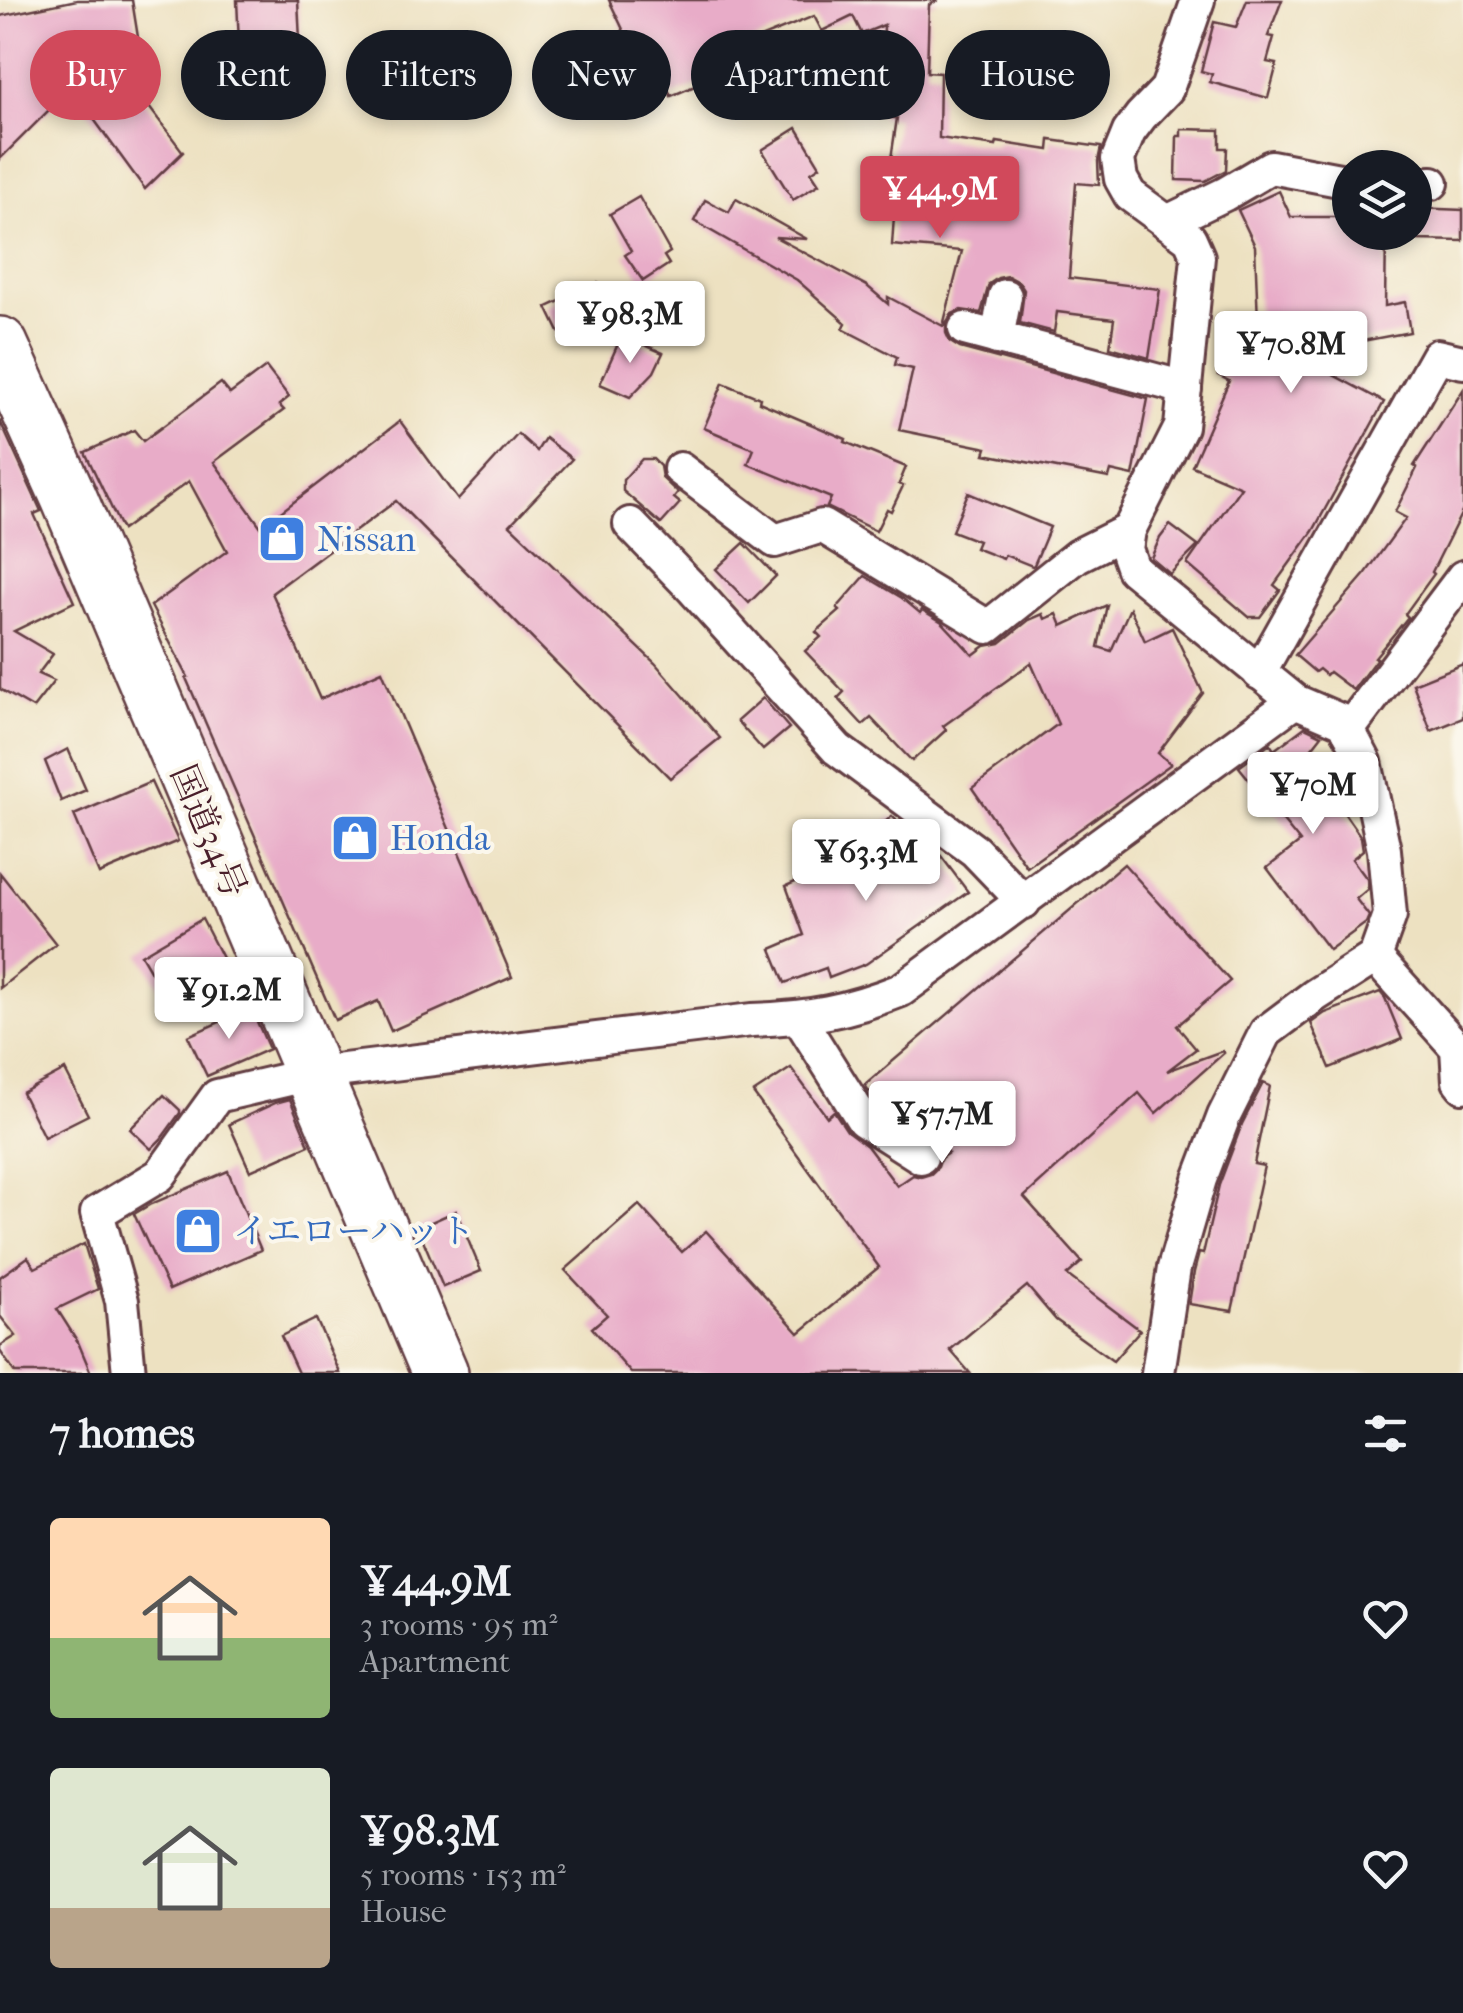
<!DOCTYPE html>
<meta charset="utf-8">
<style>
body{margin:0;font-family:"IM FELL French Canon","Noto Serif JP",serif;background:#20242c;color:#f1f3f6;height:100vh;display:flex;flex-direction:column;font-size:38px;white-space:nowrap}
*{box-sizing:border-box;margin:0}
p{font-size:32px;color:#9ea1a6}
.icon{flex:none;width:55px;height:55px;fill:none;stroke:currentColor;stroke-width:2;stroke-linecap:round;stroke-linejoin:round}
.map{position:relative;height:1373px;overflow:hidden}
.sheet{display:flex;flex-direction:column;background:#171b24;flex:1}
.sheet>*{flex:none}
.top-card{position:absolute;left:30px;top:30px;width:1405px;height:90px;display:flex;gap:20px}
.controls{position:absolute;left:1332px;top:150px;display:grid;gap:20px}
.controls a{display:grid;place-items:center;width:100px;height:100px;border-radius:50%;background:#171b24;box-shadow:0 5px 15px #0003;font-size:50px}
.price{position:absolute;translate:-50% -85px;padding:0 22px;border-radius:10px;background:#fff;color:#222;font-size:32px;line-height:65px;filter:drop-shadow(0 2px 5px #0008)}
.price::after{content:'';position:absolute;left:50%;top:60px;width:30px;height:22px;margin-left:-15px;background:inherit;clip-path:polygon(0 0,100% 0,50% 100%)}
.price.selected{background:#d1495b;color:#fff}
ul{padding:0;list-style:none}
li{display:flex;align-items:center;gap:30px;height:250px;padding:0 50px}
li span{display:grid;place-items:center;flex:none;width:280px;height:200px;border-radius:10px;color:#555}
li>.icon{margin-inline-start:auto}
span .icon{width:120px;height:120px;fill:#fffc;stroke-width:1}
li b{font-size:42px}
h2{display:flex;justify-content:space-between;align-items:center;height:120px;padding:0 50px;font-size:42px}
.chip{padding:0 35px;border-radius:45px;background:#171b24;box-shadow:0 5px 15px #0003;font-size:35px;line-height:90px}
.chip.selected{background:#d1495b;color:#fff}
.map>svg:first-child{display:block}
.building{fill:#e8acc8}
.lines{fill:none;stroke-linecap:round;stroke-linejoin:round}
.street-casing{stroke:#623c42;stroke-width:38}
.highway-casing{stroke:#623c42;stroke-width:60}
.street{stroke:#fff;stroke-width:32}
.highway{stroke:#fff;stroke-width:55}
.labels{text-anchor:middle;stroke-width:8;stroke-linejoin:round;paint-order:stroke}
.shop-label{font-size:35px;fill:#366cbe;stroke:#fbf7ec;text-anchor:start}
.street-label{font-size:35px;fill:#4a1f2b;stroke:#fbf7ec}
</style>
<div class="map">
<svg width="1463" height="1373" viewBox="0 0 1463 1373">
<rect width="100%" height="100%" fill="#fbf7ec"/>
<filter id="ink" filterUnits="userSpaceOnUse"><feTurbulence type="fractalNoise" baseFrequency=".01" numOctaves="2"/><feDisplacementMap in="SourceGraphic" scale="20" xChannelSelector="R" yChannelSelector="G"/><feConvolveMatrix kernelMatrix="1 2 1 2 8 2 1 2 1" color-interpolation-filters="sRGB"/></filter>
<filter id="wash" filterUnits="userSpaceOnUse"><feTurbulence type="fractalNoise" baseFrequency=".0048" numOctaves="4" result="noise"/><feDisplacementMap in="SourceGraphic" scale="40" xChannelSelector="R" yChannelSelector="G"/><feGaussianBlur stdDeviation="2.25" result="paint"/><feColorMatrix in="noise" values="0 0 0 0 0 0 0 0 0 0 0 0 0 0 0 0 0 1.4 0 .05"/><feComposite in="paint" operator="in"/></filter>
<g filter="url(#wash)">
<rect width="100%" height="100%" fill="#ede1c1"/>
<g id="blocks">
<g class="building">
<path d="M77 0H132L141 56 133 57 140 95 183 152 145 189 71 88 0 159V16Z"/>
<path d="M237 0H298L301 61 240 65Z"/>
<path d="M609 0H939L929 5 927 72 940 73 939 138 996 146 997 142 1049 150 1050 140 1101 147 1098 161 1099 185 1076 183 1069 278 1160 289 1149 358 1110 347 1114 319 1057 312 1054 332 1020 323 1024 290 1019 282 1008 276 998 278 989 284 981 313 961 310 952 314 946 323V333L950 342 960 348 1148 399 1133 476 1111 471 1109 478 985 454 987 448 899 430 913 369 895 365 897 357 843 329 846 323 797 280 694 221 705 200 729 212 736 199 807 239 775 237 867 286 888 304V297L943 326 962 251 892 245 897 174 889 173 897 118H881L884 25 862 34 853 16 822 31 814 16 713 57 721 75 671 96 651 49 650 53 629 42Z"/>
<path d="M1247 0H1282L1268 36 1274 37 1267 62 1277 64 1268 98 1210 82 1212 74 1201 71 1214 22 1236 27Z"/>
<path d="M797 128 820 166 811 172 819 184 793 200 762 150Z"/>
<path d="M1181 129 1220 130V148H1227L1226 170 1205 181 1176 180 1177 136H1181Z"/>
<path d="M1279 191 1291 217H1350V232H1386L1385 306 1405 302 1410 332 1294 354 1384 402 1313 531 1274 585 1280 590 1260 617H1249L1187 564 1241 487 1192 466 1229 381 1218 375 1246 321 1258 322 1255 246 1238 210Z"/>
<path d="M639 197 670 252 664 256 669 264 643 281 625 255 631 251 610 214Z"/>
<path d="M1415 208 1463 210V241L1415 240Z"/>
<path d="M598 283 612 312 586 324 584 320 559 332 547 307Z"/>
<path d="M622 335 663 353 654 372 630 397 600 384Z"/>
<path d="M266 367 289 397 279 405 284 410 214 462 261 527 400 421 458 500 518 434 537 451 545 438 572 459 510 525 655 663 720 738 670 778 396 501 272 593 320 699 382 671 512 977 391 1031 378 1001 335 1020 186 678 188 677 151 606 227 551 189 481 122 530 85 452 134 430 143 441 221 383 230 394Z"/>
<path d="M723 383 760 398 759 402 846 439 845 442 906 467 899 484 903 486 891 511 887 509 876 531 827 507 831 498 748 464 754 449 704 428Z"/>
<path d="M1463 390V510L1432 572 1434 574 1405 614 1408 617 1375 657 1377 658 1353 690 1329 672 1326 675 1319 669 1315 672 1295 655 1366 573 1406 518 1395 512 1417 468 1414 466Z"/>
<path d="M0 421 41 511 34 514 74 602 14 631 53 654 38 674 54 681 33 708 0 689Z"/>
<path d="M642 459H653L660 466 662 478 678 493 674 498 680 503 661 524 623 491V480Z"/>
<path d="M968 493 1050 527 1034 565 1032 566 1005 555 1003 559 975 548 978 541 952 531Z"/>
<path d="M1170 525 1198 546 1170 574 1151 558 1160 538Z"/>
<path d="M744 543 776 576 749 603 716 569Z"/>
<path d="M865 576 902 598 920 613 922 610 942 622 973 655 985 646 1000 643 1029 620 1043 614 1045 619 1057 614 1062 626 1107 605 1098 647 1111 651 1130 608 1145 641 1172 628 1203 693 1158 753 1171 764 1027 867 972 788 1058 724 1031 663 943 726 946 730 912 761 871 718 863 725 838 698 844 692 805 651 821 637 816 632 840 611 837 608Z"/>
<path d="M1463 664V718L1431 731 1413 684Z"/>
<path d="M763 698 789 728 763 750 737 721Z"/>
<path d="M1305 727 1322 735 1300 763 1320 757 1352 795V798L1340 807 1361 837 1363 850 1352 859 1367 879 1368 889 1356 899 1369 916 1366 923 1329 950 1267 868 1300 842 1239 767 1270 744 1274 750Z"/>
<path d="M68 749 86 790 61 801 45 761Z"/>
<path d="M151 782 178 841 99 874 74 815Z"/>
<path d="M892 816 928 853 935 848 968 892 866 964 829 978 826 968 785 983 771 949 804 935 786 886 837 864Z"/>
<path d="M1124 864 1230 981 1177 1026 1196 1049 1167 1071 1222 1051 1224 1053 1156 1113 1139 1093 1024 1197 1082 1262 1067 1275 1140 1330 1113 1361 1056 1320 1027 1286 950 1350 970 1373H631L592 1328 607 1315 565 1270 639 1205 682 1252 706 1231 799 1333 879 1267 753 1093 791 1068 827 1117 834 1111 847 1131 867 1146 897 1186 913 1175 921 1177 931 1174 938 1167 941 1158 948 1153 904 1103 891 1114 878 1106 865 1085Z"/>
<path d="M0 873 56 944 0 988Z"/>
<path d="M202 919 224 962 165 996 141 955Z"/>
<path d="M1380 992 1385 998 1402 1039 1330 1068 1311 1023 1325 1013Z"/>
<path d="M251 1008 269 1049 207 1076 188 1036Z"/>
<path d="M65 1070 88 1115 44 1137 22 1093Z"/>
<path d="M1263 1083 1270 1086 1254 1164 1264 1166 1232 1311 1189 1304 1194 1272 1199 1253 1203 1254 1219 1185 1242 1124Z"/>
<path d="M164 1095 180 1110V1113L161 1139 151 1149 130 1129Z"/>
<path d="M290 1099 309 1145 250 1171 229 1124 275 1103Z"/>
<path d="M228 1171 261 1250 169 1290 134 1214 151 1204Z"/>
<path d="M456 1211 481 1271 443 1287 418 1228Z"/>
<path d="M84 1244 98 1289 57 1309 78 1342 91 1373H15L0 1351V1346L16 1336 0 1316V1277L28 1257 35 1268Z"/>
<path d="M316 1319 340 1373H298L281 1336Z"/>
</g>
</g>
</g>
<g filter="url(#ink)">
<use href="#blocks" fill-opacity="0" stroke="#623c42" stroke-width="2.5"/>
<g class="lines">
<g class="street-casing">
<g id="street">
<path d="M1415 184 1432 183"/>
<path d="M1167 222 1225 194 1271 167 1350 182"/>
<path d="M965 329 1185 388"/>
<path d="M997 338 1005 296"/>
<path d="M680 469 775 541 822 526 988 627 1077 556 1129 530"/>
<path d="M630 524 692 588 837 749 975 851 1024 902"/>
<path d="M1259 673 1437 356 1463 362"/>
<path d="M1348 730 1463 577"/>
<path d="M1375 957 1457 1048 1459 1081 1463 1086"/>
<path d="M799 1018 863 1120 921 1157"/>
<path d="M129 1373 122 1301 97 1213 160 1175 217 1096 311 1074 752 1020C809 1018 848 1011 901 990L1295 701"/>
<path d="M1158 1373 1174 1268 1200 1179 1224 1116 1266 1032 1314 996 1375 957 1390 915 1384 850 1365 762 1344 722 1295 701 1133 569 1126 549 1129 530 1181 427 1198 257 1190 239 1130 195 1121 179 1118 159 1129 132 1141 116 1167 89 1198 0"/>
</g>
</g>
<g class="highway-casing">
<path id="highway" d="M0 345 69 498 440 1373"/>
</g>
<use href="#street" class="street"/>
<use href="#highway" class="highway"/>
</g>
</g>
<defs>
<g id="shop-square" transform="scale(2.5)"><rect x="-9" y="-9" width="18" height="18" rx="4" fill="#3f7fe0" stroke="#fbf7ec"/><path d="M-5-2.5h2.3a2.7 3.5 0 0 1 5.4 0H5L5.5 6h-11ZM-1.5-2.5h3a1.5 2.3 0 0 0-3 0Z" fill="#fff"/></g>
</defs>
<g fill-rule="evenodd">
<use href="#shop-square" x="282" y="539"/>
<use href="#shop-square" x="355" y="838"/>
<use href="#shop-square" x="198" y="1231"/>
</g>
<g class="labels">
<g class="shop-label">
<text x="317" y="551">Nissan</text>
<text x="390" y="850">Honda</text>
<text x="233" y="1243">イエローハット</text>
</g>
<g class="street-label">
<text transform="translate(209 831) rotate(67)" y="12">国道34号</text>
</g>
</g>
</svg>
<div class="controls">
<a><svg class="icon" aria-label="layers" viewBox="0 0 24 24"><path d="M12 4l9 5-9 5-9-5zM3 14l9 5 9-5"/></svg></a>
</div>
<b class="price selected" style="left:940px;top:241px">¥44.9M</b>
<b class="price" style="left:630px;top:366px">¥98.3M</b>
<b class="price" style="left:1291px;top:396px">¥70.8M</b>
<b class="price" style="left:1313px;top:837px">¥70M</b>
<b class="price" style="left:866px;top:904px">¥63.3M</b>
<b class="price" style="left:229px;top:1042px">¥91.2M</b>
<b class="price" style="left:942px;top:1166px">¥57.7M</b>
<div class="top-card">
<a class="chip selected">Buy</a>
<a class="chip">Rent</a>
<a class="chip">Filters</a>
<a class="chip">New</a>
<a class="chip">Apartment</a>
<a class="chip">House</a>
</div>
</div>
<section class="sheet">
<h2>7 homes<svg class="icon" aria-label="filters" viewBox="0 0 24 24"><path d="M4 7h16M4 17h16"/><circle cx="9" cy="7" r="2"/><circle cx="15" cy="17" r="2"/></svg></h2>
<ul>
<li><span style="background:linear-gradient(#ffd9b3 60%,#8fb573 0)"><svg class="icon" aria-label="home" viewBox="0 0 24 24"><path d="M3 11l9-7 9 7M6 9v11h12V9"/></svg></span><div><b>¥44.9M</b><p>3 rooms · 95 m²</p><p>Apartment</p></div><svg class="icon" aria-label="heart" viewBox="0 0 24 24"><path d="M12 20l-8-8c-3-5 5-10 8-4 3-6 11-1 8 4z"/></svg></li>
<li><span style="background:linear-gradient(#dfe7d0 70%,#b9a48a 0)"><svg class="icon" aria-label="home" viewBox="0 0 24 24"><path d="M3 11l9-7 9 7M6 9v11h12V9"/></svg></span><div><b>¥98.3M</b><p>5 rooms · 153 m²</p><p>House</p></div><svg class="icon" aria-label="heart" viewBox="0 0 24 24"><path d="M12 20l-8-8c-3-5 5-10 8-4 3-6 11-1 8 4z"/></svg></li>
</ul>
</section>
